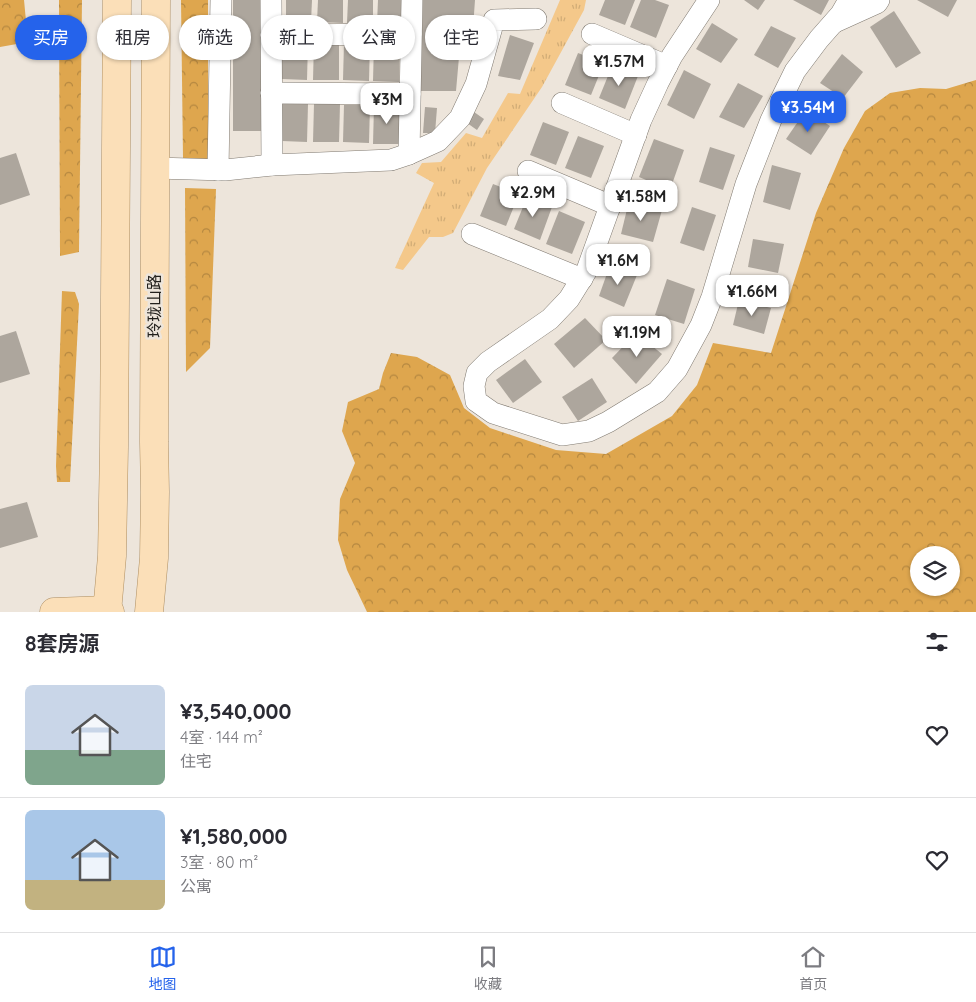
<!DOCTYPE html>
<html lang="zh">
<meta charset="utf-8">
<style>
body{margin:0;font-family:Quicksand,"Noto Sans SC",sans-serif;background:#f2f2f3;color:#2b2b33;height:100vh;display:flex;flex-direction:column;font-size:19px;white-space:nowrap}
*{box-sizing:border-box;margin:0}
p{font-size:16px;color:#7c7c81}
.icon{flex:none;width:28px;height:28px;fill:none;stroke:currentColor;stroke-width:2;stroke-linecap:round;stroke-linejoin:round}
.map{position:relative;height:612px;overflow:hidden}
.panel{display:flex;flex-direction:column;background:#fff;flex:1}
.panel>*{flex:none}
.guide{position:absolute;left:15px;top:15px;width:500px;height:45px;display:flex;gap:10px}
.controls{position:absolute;left:910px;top:546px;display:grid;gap:10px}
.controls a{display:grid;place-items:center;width:50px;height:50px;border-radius:50%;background:#fff;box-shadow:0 1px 4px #0004;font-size:25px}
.price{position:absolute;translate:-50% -42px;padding:0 11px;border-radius:10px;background:#fff;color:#222;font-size:16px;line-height:32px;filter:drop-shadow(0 1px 2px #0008)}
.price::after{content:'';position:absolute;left:50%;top:30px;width:15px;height:11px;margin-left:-8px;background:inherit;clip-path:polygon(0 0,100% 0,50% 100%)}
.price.current{background:#2563eb;color:#fff}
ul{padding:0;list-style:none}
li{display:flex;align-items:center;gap:15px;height:125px;padding:0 25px}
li+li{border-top:1px solid #e1e1e2}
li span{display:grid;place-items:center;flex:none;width:140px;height:100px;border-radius:8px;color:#555}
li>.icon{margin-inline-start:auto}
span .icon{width:60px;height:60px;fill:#fffc;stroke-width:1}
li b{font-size:21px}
h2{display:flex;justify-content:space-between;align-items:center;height:60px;padding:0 25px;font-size:21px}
.chip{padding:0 18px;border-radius:22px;background:#fff;box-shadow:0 1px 4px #0004;font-size:18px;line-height:45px}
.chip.current{background:#2563eb;color:#fff}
.menu{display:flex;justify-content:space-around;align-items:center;height:70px;border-top:1px solid #e1e1e2;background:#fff;font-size:14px;color:#7c7c81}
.menu a{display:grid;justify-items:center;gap:2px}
.menu .current{color:#2563eb}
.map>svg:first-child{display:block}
.grass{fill:url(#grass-tufts)}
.forest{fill:url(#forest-crowns);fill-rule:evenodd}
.building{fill:#ada69d}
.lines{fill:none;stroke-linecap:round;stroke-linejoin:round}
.minor-casing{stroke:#807a71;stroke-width:22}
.major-casing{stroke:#ad8e62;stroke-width:29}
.minor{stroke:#fff;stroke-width:21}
.major{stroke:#fbdfb8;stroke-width:28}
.labels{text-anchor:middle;stroke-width:5;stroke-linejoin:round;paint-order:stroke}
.street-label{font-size:16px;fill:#22201c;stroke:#ede5db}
</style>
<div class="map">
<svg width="976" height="612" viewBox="0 0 976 612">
<defs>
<pattern id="grass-tufts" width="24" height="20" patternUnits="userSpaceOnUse" patternTransform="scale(1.25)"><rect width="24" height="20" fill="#f4c88a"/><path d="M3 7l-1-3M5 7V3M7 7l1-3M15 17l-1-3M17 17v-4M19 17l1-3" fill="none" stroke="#d1ac76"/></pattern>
<pattern id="forest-crowns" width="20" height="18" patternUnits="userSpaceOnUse" patternTransform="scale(1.25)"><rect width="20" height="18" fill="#dea64e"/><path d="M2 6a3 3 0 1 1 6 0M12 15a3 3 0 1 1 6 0" fill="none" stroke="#b48740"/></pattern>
</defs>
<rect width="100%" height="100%" fill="#ede5db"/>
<path class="grass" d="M560 0H586L584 10 542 87 487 168 453 233 443 237H429L403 270 395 268 434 183 416 173 422 163 441 162 466 133 482 138 508 93 520 94Z"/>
<g class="forest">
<path d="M0 0H24L28 42 0 47Z"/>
<path d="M59 0H82L79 252 60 256Z"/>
<path d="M181 0H208V160L183 158Z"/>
<path d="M976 80V612H367L347 570 338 540 340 499 355 463 342 431 348 402 379 389 383 373 391 353 417 357 450 375 464 408 490 428 556 450 606 454 672 416 697 385 713 343 771 353 816 213 844 148 865 111 890 93 920 88 946 89ZM919 555H951V588H919Z"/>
<path d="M185 188 216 189 210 348 186 372Z"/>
<path d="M62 291 75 292 79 304 70 482H57L56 466Z"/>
</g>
<g class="building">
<path d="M233 0H261L262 131H233Z"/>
<path d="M286 0H312L311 22H286Z"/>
<path d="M318 0H343V23L317 22Z"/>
<path d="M348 0H373V23H347Z"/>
<path d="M378 0H403V24H377Z"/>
<path d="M423 0H475L471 56 459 57 456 91H420Z"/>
<path d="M605 0H635L625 25 599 15Z"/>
<path d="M641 0H655L669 5 656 38 630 27Z"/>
<path d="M744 0H765L758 10Z"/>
<path d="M793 0H829L821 15Z"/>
<path d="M917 0H957L948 17Z"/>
<path d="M894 11 921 53 896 68 870 27Z"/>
<path d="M712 23 738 39 721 63 696 49Z"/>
<path d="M771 26 796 38 778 68 754 55Z"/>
<path d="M510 35 534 43 520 80 498 76Z"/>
<path d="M282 42H308L307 80 282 79Z"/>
<path d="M314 42H339V80H313Z"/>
<path d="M344 43H370L369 81 343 80Z"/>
<path d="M374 44H400L399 82 373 81Z"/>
<path d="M578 53 604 63 591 95 565 85Z"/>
<path d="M842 54 863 72 843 98 820 83Z"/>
<path d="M612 66 638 76 625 109 599 98Z"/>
<path d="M684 70 711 84 694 119 667 105Z"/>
<path d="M738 83 763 96 744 128 719 117Z"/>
<path d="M282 104H308L307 142 282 141Z"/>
<path d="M314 104H340L339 142H313Z"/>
<path d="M344 105H370L369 143 343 142Z"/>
<path d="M374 106H400L399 144H373Z"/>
<path d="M425 107 437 108 435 133H423Z"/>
<path d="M806 110 830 126 811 155 786 139Z"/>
<path d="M474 112 484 119 477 130 467 123Z"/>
<path d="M543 122 569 132 556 165 530 155Z"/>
<path d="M578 136 604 146 591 178 565 168Z"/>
<path d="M654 139 684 150 670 190 639 177Z"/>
<path d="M710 147 735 155 723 190 699 182Z"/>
<path d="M16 153 30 195 0 205V158Z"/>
<path d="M772 165 801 173 790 210 763 202Z"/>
<path d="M493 184 519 194 506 226 480 216Z"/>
<path d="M527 197 552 207 540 240 514 229Z"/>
<path d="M629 201 662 210 653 242 621 234Z"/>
<path d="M692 207 716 215 704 251 680 243Z"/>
<path d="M559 211 585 222 572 254 546 244Z"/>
<path d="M753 239 784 244 778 273 748 267Z"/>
<path d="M610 265 637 275 624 307 599 296Z"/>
<path d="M667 279 695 289 684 324 655 315Z"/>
<path d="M739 300 771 308 764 334 733 325Z"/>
<path d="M585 318 606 340 574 368 554 344Z"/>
<path d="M16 331 30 374 0 383V336Z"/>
<path d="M636 333 662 354 636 384 612 358Z"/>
<path d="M525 359 542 382 513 403 496 380Z"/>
<path d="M592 378 607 402 578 421 562 397Z"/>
<path d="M27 502 38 537 0 548V509Z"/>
</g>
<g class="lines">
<g class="minor-casing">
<g id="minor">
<path d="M271 0 272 165"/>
<path d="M709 0 672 56 658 83 641 120 587 270 569 299 550 319 488 362 477 373 474 386 476 401 493 413 562 435 589 431 608 422 657 392 677 369 701 325 712 297 746 184 771 120 795 71 819 39 841 14 849 0"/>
<path d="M835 22 877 3 879 0"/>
<path d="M592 34 667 66"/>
<path d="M271 35 411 34"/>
<path d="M271 93 410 94"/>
<path d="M562 103 636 135"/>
<path d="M409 154 412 0"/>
<path d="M155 168 225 170 272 165 391 160 409 154 438 141 460 118 476 84 494 20 536 19"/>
<path d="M218 170 221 0"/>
<path d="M528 171 611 206"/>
<path d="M472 234 582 279"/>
</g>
</g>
<g class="major-casing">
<g id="major">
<path d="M54 612 107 610 110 612"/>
<path d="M107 612 112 556 114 447 117 0"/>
<path d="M149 612 154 558 155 492 154 442 156 0"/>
</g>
</g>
<use href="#minor" class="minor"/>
<use href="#major" class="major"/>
</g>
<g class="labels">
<g class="street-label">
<text transform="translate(154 306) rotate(-90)" y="6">玲珑山路</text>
</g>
</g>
</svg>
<div class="controls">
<a><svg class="icon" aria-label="layers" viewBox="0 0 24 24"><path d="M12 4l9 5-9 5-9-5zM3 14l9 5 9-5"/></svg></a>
</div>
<b class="price" style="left:619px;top:87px">¥1.57M</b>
<b class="price" style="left:387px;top:125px">¥3M</b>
<b class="price current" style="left:808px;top:133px">¥3.54M</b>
<b class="price" style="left:533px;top:218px">¥2.9M</b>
<b class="price" style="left:641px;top:222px">¥1.58M</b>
<b class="price" style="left:618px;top:286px">¥1.6M</b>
<b class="price" style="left:752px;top:317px">¥1.66M</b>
<b class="price" style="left:637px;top:358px">¥1.19M</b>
<div class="guide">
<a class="chip current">买房</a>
<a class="chip">租房</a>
<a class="chip">筛选</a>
<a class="chip">新上</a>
<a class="chip">公寓</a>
<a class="chip">住宅</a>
</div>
</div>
<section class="panel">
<h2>8套房源<svg class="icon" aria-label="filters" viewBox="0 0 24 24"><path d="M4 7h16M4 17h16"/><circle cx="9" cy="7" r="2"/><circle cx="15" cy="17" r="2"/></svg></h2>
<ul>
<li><span style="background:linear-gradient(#c9d6e8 65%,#7fa58c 0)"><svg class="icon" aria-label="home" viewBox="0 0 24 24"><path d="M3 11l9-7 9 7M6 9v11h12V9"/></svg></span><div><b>¥3,540,000</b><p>4室 · 144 m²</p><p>住宅</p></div><svg class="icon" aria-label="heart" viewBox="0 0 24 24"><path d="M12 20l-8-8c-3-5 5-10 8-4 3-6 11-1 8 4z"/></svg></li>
<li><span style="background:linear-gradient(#a9c7e8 70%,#c2b280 0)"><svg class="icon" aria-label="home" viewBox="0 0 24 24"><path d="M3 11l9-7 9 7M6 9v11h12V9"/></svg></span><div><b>¥1,580,000</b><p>3室 · 80 m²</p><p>公寓</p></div><svg class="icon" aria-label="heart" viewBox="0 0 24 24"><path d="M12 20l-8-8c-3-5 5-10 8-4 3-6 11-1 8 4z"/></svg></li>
</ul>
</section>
<nav class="menu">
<a class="current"><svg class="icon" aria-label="map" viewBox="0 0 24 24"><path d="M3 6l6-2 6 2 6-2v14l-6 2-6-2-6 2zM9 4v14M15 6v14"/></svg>地图</a>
<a><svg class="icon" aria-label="saved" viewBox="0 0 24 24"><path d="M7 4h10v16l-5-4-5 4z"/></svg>收藏</a>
<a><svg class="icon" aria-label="home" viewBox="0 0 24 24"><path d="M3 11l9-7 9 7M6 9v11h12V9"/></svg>首页</a>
</nav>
